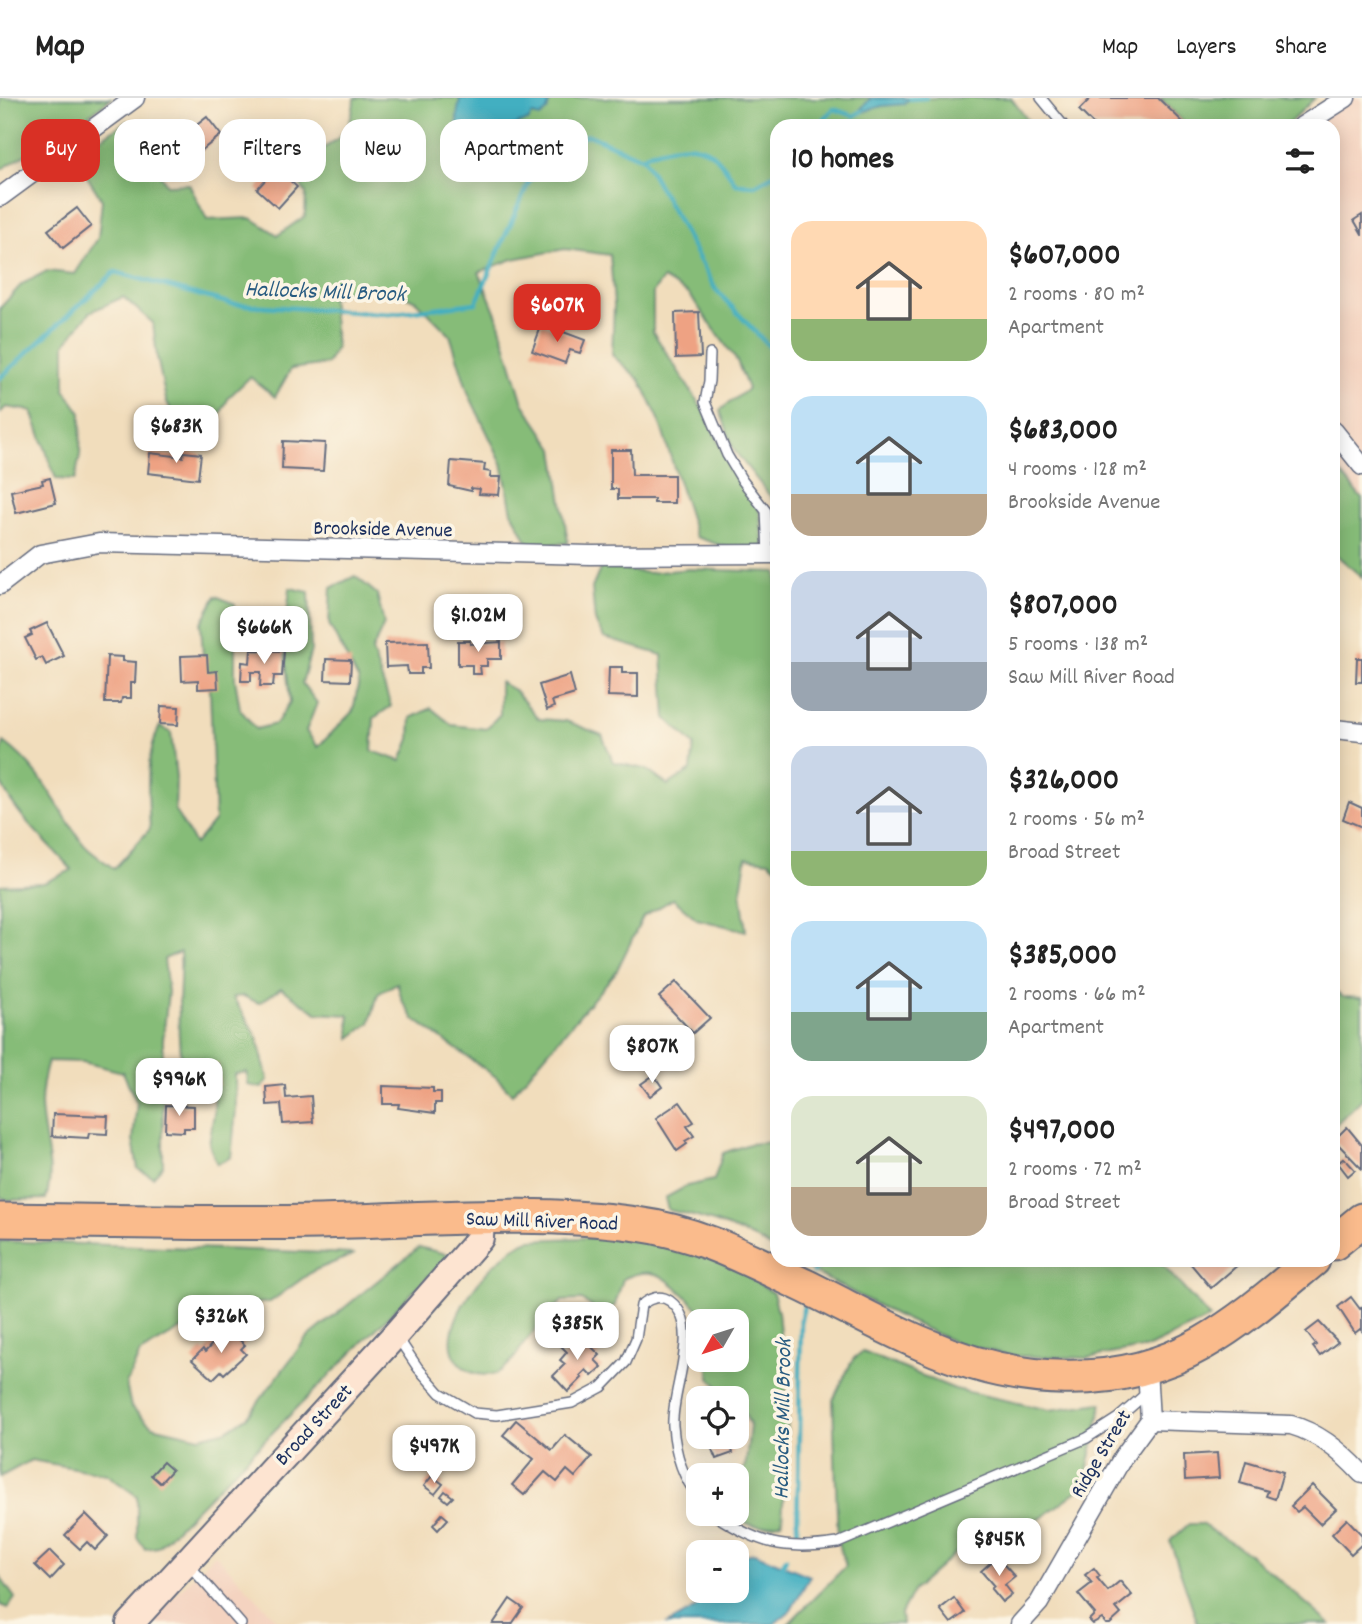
<!DOCTYPE html>
<meta charset="utf-8">
<style>
body{margin:0;font-family:Dekko,sans-serif;background:#f2f2f2;color:#222;height:100vh;display:flex;flex-direction:column;font-size:26px;white-space:nowrap}
*{box-sizing:border-box;margin:0}
p{font-size:23px;color:#767676}
.icon{flex:none;width:38px;height:38px;fill:none;stroke:currentColor;stroke-width:2;stroke-linecap:round;stroke-linejoin:round}
.map{position:relative;flex:1;overflow:hidden}
.sheet{position:absolute;left:770px;top:21px;width:570px;height:1148px;display:flex;flex-direction:column;background:#fff;border-radius:21px;box-shadow:0 4px 18px #0003}
.sheet>*{flex:none}
.banner{position:absolute;left:21px;top:21px;width:644px;height:63px;display:flex;gap:14px}
.needle{width:46px;rotate:231deg}
.tools{position:absolute;left:686px;top:1211px;display:grid;gap:14px}
.tools a{display:grid;place-items:center;width:63px;height:63px;border-radius:14px;background:#fff;box-shadow:0 4px 18px #0003;font-size:35px}
.price{position:absolute;translate:-50% -60px;padding:0 16px;border-radius:14px;background:#fff;color:#222;font-size:23px;line-height:46px;filter:drop-shadow(0 2px 4px #0008)}
.price::after{content:'';position:absolute;left:50%;top:42px;width:21px;height:16px;margin-left:-10px;background:inherit;clip-path:polygon(0 0,100% 0,50% 100%)}
.price.current{background:#d93025;color:#fff}
ul{padding:0;list-style:none}
li{display:flex;align-items:center;gap:21px;height:175px;padding:0 21px}
li span{display:grid;place-items:center;flex:none;width:196px;height:140px;border-radius:21px;color:#555}
li>.icon{margin-inline-start:auto}
span .icon{width:84px;height:84px;fill:#fffc;stroke-width:1}
li b{font-size:30px}
h2{display:flex;justify-content:space-between;align-items:center;height:84px;padding:0 21px;font-size:30px}
.pill{padding:0 24px;border-radius:21px;background:#fff;box-shadow:0 4px 18px #0003;font-size:24px;line-height:63px}
.pill.current{background:#d93025;color:#fff}
header{display:flex;align-items:center;gap:42px;box-sizing:border-box;height:98px;padding:0 35px;background:#fff;border-bottom:2px solid #e0e0e0}
header strong{font-size:33px}
nav{display:flex;gap:38px;margin-inline-start:auto;font-size:24px}
.map>svg:first-child{display:block}
.built{fill:#f4d3c0}
.forest{fill:#86bc78;stroke:#50766b;stroke-width:2}
.water{fill:#43afc1;stroke:#2f6f90;stroke-width:2}
.lines{fill:none;stroke-linecap:round;stroke-linejoin:round}
.stream{stroke:#43afc1;stroke-width:4.5}
.building{fill:#eea283}
.lane-casing{stroke:#666c7f;stroke-width:12}
.street-casing{stroke:#666c7f;stroke-width:21}
.secondary-casing{stroke:#666c7f;stroke-width:30}
.highway-casing{stroke:#666c7f;stroke-width:37}
.lane{stroke:#fff;stroke-width:9}
.street{stroke:#fff;stroke-width:18}
.secondary{stroke:#fde4d1;stroke-width:26}
.highway{stroke:#fabb8c;stroke-width:33}
.labels{text-anchor:middle;stroke-width:7;stroke-linejoin:round;paint-order:stroke}
.street-label{font-size:21px;fill:#1b2f5e;stroke:#fcf5e5}
.water-label{font-size:23px;font-style:italic;fill:#295c81;stroke:#fcf5e5}
</style>
<header>
<strong>Map</strong>
<nav><a>Map</a><a>Layers</a><a>Share</a></nav>
</header>
<div class="map">
<svg width="1362" height="1526" viewBox="0 0 1362 1526">
<rect width="100%" height="100%" fill="#fcf5e5"/>
<filter id="ink" filterUnits="userSpaceOnUse"><feTurbulence type="fractalNoise" baseFrequency=".0143" numOctaves="2"/><feDisplacementMap in="SourceGraphic" scale="14" xChannelSelector="R" yChannelSelector="G"/><feConvolveMatrix kernelMatrix="1 2 1 2 8 2 1 2 1" color-interpolation-filters="sRGB"/></filter>
<filter id="wash" filterUnits="userSpaceOnUse"><feTurbulence type="fractalNoise" baseFrequency=".00686" numOctaves="4" result="noise"/><feDisplacementMap in="SourceGraphic" scale="28" xChannelSelector="R" yChannelSelector="G"/><feGaussianBlur stdDeviation="1.57" result="paint"/><feColorMatrix in="noise" values="0 0 0 0 0 0 0 0 0 0 0 0 0 0 0 0 0 1.4 0 .05"/><feComposite in="paint" operator="in"/></filter>
<g filter="url(#wash)">
<rect width="100%" height="100%" fill="#f1ddbc"/>
<g class="built">
<path d="M1339 0H1362V413L1334 377V28H1286Z"/>
<path d="M215 1456 281 1526H148Z"/>
</g>
<g class="forest">
<path d="M0 0H111L84 21 0 72Z"/>
<path d="M354 0H1011L1032 28H777V407L734 352 720 312 748 291 737 263 689 196 663 181 653 194V234L705 315 724 356 760 414 764 451 728 450 696 439 658 319 640 282 612 257 614 207 610 157 565 151 513 161 479 174 497 218 523 305 554 351 568 445 529 447 512 414 502 365 469 297 450 237 416 203 399 195 363 187 331 200 336 250 327 266 291 271 275 299 250 279 229 299 215 326 184 338 166 302 157 259 153 225 123 199 90 214 65 246V292L81 315 80 357 75 382 56 381 32 313 6 309 0 315V210L22 186 47 173 75 176 98 140 102 102 74 58 127 23 144 35 153 65 167 87 189 86 207 122 251 120 278 137 305 118 306 95 288 69 268 58 258 39 271 27 288 45 309 58C337 43 353 35 354 0Z"/>
<path d="M1160 0H1315L1286 28H1187Z"/>
<path d="M1334 367 1362 401V479L1334 455Z"/>
<path d="M601 469 648 475 689 471 777 474V770L769 763 746 760 741 793 746 833 697 821 673 801 643 819 616 874 512 996 496 979 414 921 402 902 397 885 378 896 370 925 350 940 349 917 317 915 281 890 259 905 243 898 233 899 257 939 268 982 261 990 248 987 247 974 235 976 236 1012 231 1059 217 1066 209 1046 214 1015 215 986 212 965 199 967 190 980C170 955 183 887 180 854L164 861 168 894 163 942V1068L153 1079 138 1071 133 1042 137 1005 123 974 83 964 48 963C43 981 39 1000 42 1018 45 1049 55 1070 46 1101L8 1102 0 1099V787L44 785 72 772C49 745 17 719 2 687 0 677 0 654 4 644 42 672 55 706 81 743 88 754 104 762 114 771L150 731C148 696 144 659 160 628L171 635 176 679 175 713 195 746 215 722 210 592 203 558 201 526 216 498 235 506V581L240 611 256 631 276 626 290 604 284 545 290 490 309 494 311 552 302 585 317 605 306 633 318 649 353 613 359 583 329 526 331 490 355 478 377 496 384 526 372 553 391 608 374 620 372 653 401 663 410 641 411 620 431 610 452 627 486 631 500 616V584L514 592 539 621 566 623 602 637 613 664 645 671 668 687 691 672 694 647 666 620 662 557 604 540 595 523 592 490Z"/>
<path d="M1334 893 1343 899 1362 900V1001L1334 1028Z"/>
<path d="M777 1041V1153C743 1132 707 1120 668 1112L665 1100 687 1088 714 1082 723 1055 749 1046 773 1044Z"/>
<path d="M634 1138 701 1153 742 1174 773 1195 778 1214 788 1316 782 1424C765 1430 747 1431 735 1416H737V1388L746 1364 750 1327 737 1300 723 1294 710 1280 708 1262H737V1223H707C701 1212 668 1178 655 1176 643 1173 634 1176 623 1181L615 1207 604 1217 582 1202 562 1203C550 1216 537 1229 526 1243 517 1255 511 1268 497 1275 490 1278 478 1277 471 1274 415 1246 494 1154 529 1142Z"/>
<path d="M0 1143 355 1156 313 1173 270 1204 218 1210 140 1255 126 1286 131 1309 152 1328 200 1339 227 1332 248 1318 306 1241 419 1149 450 1157 158 1449 145 1451 137 1439V1398L106 1376 31 1362 0 1379Z"/>
<path d="M791 1162H1158L1210 1220 1149 1249 1087 1260 1012 1258 954 1244 896 1217Z"/>
<path d="M863 1254 955 1291 1049 1312 1102 1305 1084 1388 1041 1420 962 1449 913 1493 901 1516 902 1526H788L846 1468 838 1445 833 1302 853 1261Z"/>
<path d="M1189 1426H1201L1248 1455 1330 1526H1198L1170 1443Z"/>
<path d="M0 1479 15 1500 8 1510 0 1507Z"/>
</g>
<g class="water">
<path d="M460 0H546L549 6 547 13 540 19 532 17 528 23 519 25 516 28 498 30 492 36H483L470 55 462 56 458 50 457 18Z"/>
<path d="M871 0H910L904 6 882 8 863 14 860 12Z"/>
<path d="M754 1455 810 1478 791 1512 774 1526H668L696 1510 707 1493H737V1459Z"/>
</g>
<g class="lines">
<g class="stream">
<path d="M910 1 926 0"/>
<path d="M828 28 824 20 834 11 854 18 862 13"/>
<path d="M641 60C651 53 660 52 672 49 707 42 719 59 736 86L755 87 777 75"/>
<path d="M0 280 115 174 232 206 389 216 476 205 534 72 557 46 589 37 644 61 716 192 777 257"/>
<path d="M813 1175 816 1162"/>
<path d="M797 1439 801 1220 805 1205"/>
<path d="M781 1470 786 1460"/>
</g>
</g>
<g id="blocks">
<g class="building">
<path d="M1091 0H1158L1187 28H1095L1079 12Z"/>
<path d="M207 19 221 37 188 63 174 45Z"/>
<path d="M276 70 297 89 278 110 257 91Z"/>
<path d="M77 110 91 128 63 150 48 132Z"/>
<path d="M1362 117V136L1354 122Z"/>
<path d="M699 214 701 259 676 260 675 215Z"/>
<path d="M542 226 585 242 580 255 570 252 565 265 532 253Z"/>
<path d="M283 343 325 345 323 373 282 371Z"/>
<path d="M611 352H631L632 377H674V405H654V401H618V391H611Z"/>
<path d="M184 354 201 356 198 381 148 375 150 355 183 359Z"/>
<path d="M451 363 485 366 484 373 491 374 490 379H501L499 397 479 396 480 391 471 390V393L449 388Z"/>
<path d="M50 380 56 405 16 415 11 393 43 386 42 382Z"/>
<path d="M47 525 64 558 46 567 42 559 36 562 25 540 32 537 30 533Z"/>
<path d="M458 543H470V546L501 544V561H487V568H480L481 576H472V567H458Z"/>
<path d="M428 544 429 570H421V576H408L407 568 386 569 385 545Z"/>
<path d="M251 552 284 553 282 578H274L273 588H260L261 574H251V583H241L242 564 250 565Z"/>
<path d="M207 557 208 574 217 573 218 590 198 591V582L182 583 181 558Z"/>
<path d="M107 558 123 559V563L136 564 135 585H131V600H122L121 605H105Z"/>
<path d="M1357 560H1362V584H1356Z"/>
<path d="M326 561 351 562 350 583 325 582Z"/>
<path d="M609 569H622V575H638V599L608 598Z"/>
<path d="M570 577 575 596 552 603 554 609 547 612 539 587Z"/>
<path d="M161 608 179 609 178 627 160 626Z"/>
<path d="M1349 704 1362 710V729L1343 721Z"/>
<path d="M676 884 710 920 693 935 659 899Z"/>
<path d="M218 966 219 987 198 988 197 967Z"/>
<path d="M654 977 662 989 650 998 641 986Z"/>
<path d="M285 987 286 1000 311 998 313 1024 283 1026 281 1006 267 1007 266 989Z"/>
<path d="M383 988 433 990V994H441V1005H435V1015L398 1010 399 1006H383Z"/>
<path d="M680 1004 694 1024 687 1028 694 1038 685 1043 687 1046 677 1053 656 1020Z"/>
<path d="M166 1007 194 1008V1030H184V1034L165 1033Z"/>
<path d="M53 1016 108 1018 107 1036 89 1035 88 1040 52 1038Z"/>
<path d="M1347 1029 1362 1047V1071L1334 1042Z"/>
<path d="M1344 1060 1355 1072 1348 1078 1338 1065Z"/>
<path d="M1194 1162H1235L1239 1166 1211 1190 1190 1165Z"/>
<path d="M1351 1199 1360 1211 1362 1209V1233L1360 1231 1355 1235 1338 1209Z"/>
<path d="M1319 1224 1338 1244 1320 1258 1313 1249 1316 1247 1306 1234Z"/>
<path d="M575 1233 600 1257 595 1262 602 1269 592 1278 586 1272 580 1278 582 1280 568 1294 553 1278 565 1266 560 1262 567 1254 561 1248Z"/>
<path d="M223 1234 228 1239 232 1235 245 1247 241 1251 246 1256 224 1276 221 1273 213 1281 192 1262 203 1251 205 1254Z"/>
<path d="M516 1322 552 1352 565 1337 592 1359 575 1379 567 1372 557 1384 545 1374 524 1397 512 1387 534 1361 503 1337Z"/>
<path d="M707 1339H728L733 1355 716 1361Z"/>
<path d="M1217 1355 1219 1380 1185 1382 1184 1357Z"/>
<path d="M1246 1363 1283 1374 1275 1401 1266 1398 1268 1393 1240 1385Z"/>
<path d="M163 1364 172 1372 160 1385 151 1377Z"/>
<path d="M432 1378 443 1386 435 1396 424 1388Z"/>
<path d="M1312 1387 1336 1411 1320 1426 1303 1409 1297 1414 1291 1408Z"/>
<path d="M445 1393 453 1399 448 1404 441 1398Z"/>
<path d="M86 1416 108 1438 95 1452 87 1444 80 1451 65 1437Z"/>
<path d="M442 1416 448 1421 438 1432 433 1427Z"/>
<path d="M1347 1421 1362 1437V1446L1351 1456 1332 1436Z"/>
<path d="M50 1453 64 1467 50 1482 35 1467Z"/>
<path d="M997 1459 1015 1479 1005 1487 1012 1496 1002 1504 991 1491 994 1488 981 1473Z"/>
<path d="M1094 1470 1100 1478 1097 1480 1108 1493 1120 1483 1132 1497 1116 1510 1121 1516 1110 1526H1106L1102 1521 1093 1526 1089 1522 1095 1516 1078 1496 1092 1485 1085 1477Z"/>
<path d="M954 1500 965 1515 951 1525 940 1511Z"/>
<path d="M510 1501 523 1510 512 1526H493Z"/>
</g>
</g>
</g>
<g filter="url(#ink)">
<use href="#blocks" fill-opacity="0" stroke="#666c7f" stroke-width="2"/>
<g class="lines">
<g class="lane-casing">
<g id="lane">
<path d="M1041 0 1064 28"/>
<path d="M710 256 709 283 705 304 727 357 742 382 766 413 768 456"/>
<path d="M398 1240 418 1270 440 1295 474 1315 497 1317 572 1305 602 1289 626 1264 636 1241 641 1207C650 1200 660 1196 670 1203 704 1228 670 1294 673 1328 675 1353 682 1379 698 1398"/>
<path d="M713 1416C759 1446 783 1453 838 1445L1087 1340 1118 1320 1148 1294"/>
<path d="M189 1467 241 1526"/>
</g>
</g>
<g class="street-casing">
<g id="street">
<path d="M1302 28 1346 0"/>
<path d="M0 99 135 0"/>
<path d="M1334 333 1362 368"/>
<path d="M0 487 40 456 99 445 590 457 777 456"/>
<path d="M1334 631 1362 634"/>
<path d="M1150 1322 1291 1327C1319 1335 1342 1354 1362 1376"/>
<path d="M1020 1526 1039 1505 1123 1359 1150 1322 1147 1271"/>
</g>
</g>
<g class="secondary-casing">
<path id="secondary" d="M130 1526 396 1236 480 1140 481 1119"/>
</g>
<g class="highway-casing">
<g id="highway">
<path d="M0 1122C106 1123 213 1126 319 1124 424 1122 532 1111 637 1126 698 1134 750 1162 805 1188 844 1207 883 1229 923 1246 1012 1286 1116 1295 1203 1245 1242 1223 1278 1191 1313 1162"/>
<path d="M1334 1145 1362 1122"/>
</g>
</g>
<use href="#lane" class="lane"/>
<use href="#street" class="street"/>
<use href="#secondary" class="secondary"/>
<use href="#highway" class="highway"/>
</g>
</g>
<g class="labels">
<g class="street-label">
<text transform="translate(383 430) rotate(1)" y="7">Brookside Avenue</text>
<text transform="translate(542 1122) rotate(2)" y="7">Saw Mill River Road</text>
<text transform="translate(313 1326) rotate(-47)" y="7">Broad Street</text>
<text transform="translate(1100 1355) rotate(-59)" y="7">Ridge Street</text>
</g>
<g class="water-label">
<text transform="translate(325 192) rotate(2)" y="8">Hallocks Mill Brook</text>
<text transform="translate(781 1321) rotate(-89)" y="8">Hallocks Mill Brook</text>
</g>
</g>
</svg>
<div class="tools">
<a><svg class="needle" viewBox="-14 -14 28 28"><path d="M0-13l5 13h-10z" fill="#e53935"/><path d="M0 13l5-13h-10z" fill="#767676"/></svg></a>
<a><svg class="icon" aria-label="locate" viewBox="0 0 24 24"><circle cx="12" cy="12" r="6"/><path d="M12 2v4M12 18v4M2 12h4M18 12h4"/></svg></a>
<a>+</a>
<a>−</a>
</div>
<b class="price current" style="left:557px;top:246px">$607K</b>
<b class="price" style="left:176px;top:367px">$683K</b>
<b class="price" style="left:478px;top:556px">$1.02M</b>
<b class="price" style="left:264px;top:568px">$666K</b>
<b class="price" style="left:652px;top:987px">$807K</b>
<b class="price" style="left:179px;top:1020px">$996K</b>
<b class="price" style="left:221px;top:1257px">$326K</b>
<b class="price" style="left:577px;top:1264px">$385K</b>
<b class="price" style="left:434px;top:1387px">$497K</b>
<b class="price" style="left:999px;top:1480px">$845K</b>
<div class="banner">
<a class="pill current">Buy</a>
<a class="pill">Rent</a>
<a class="pill">Filters</a>
<a class="pill">New</a>
<a class="pill">Apartment</a>
</div>
<section class="sheet">
<h2>10 homes<svg class="icon" aria-label="filters" viewBox="0 0 24 24"><path d="M4 7h16M4 17h16"/><circle cx="9" cy="7" r="2"/><circle cx="15" cy="17" r="2"/></svg></h2>
<ul>
<li><span style="background:linear-gradient(#ffd9b3 70%,#8fb573 0)"><svg class="icon" aria-label="home" viewBox="0 0 24 24"><path d="M3 11l9-7 9 7M6 9v11h12V9"/></svg></span><div><b>$607,000</b><p>2 rooms · 80 m²</p><p>Apartment</p></div></li>
<li><span style="background:linear-gradient(#bfe0f5 70%,#b9a48a 0)"><svg class="icon" aria-label="home" viewBox="0 0 24 24"><path d="M3 11l9-7 9 7M6 9v11h12V9"/></svg></span><div><b>$683,000</b><p>4 rooms · 128 m²</p><p>Brookside Avenue</p></div></li>
<li><span style="background:linear-gradient(#c9d6e8 65%,#9aa5b1 0)"><svg class="icon" aria-label="home" viewBox="0 0 24 24"><path d="M3 11l9-7 9 7M6 9v11h12V9"/></svg></span><div><b>$807,000</b><p>5 rooms · 138 m²</p><p>Saw Mill River Road</p></div></li>
<li><span style="background:linear-gradient(#c9d6e8 75%,#8fb573 0)"><svg class="icon" aria-label="home" viewBox="0 0 24 24"><path d="M3 11l9-7 9 7M6 9v11h12V9"/></svg></span><div><b>$326,000</b><p>2 rooms · 56 m²</p><p>Broad Street</p></div></li>
<li><span style="background:linear-gradient(#bfe0f5 65%,#7fa58c 0)"><svg class="icon" aria-label="home" viewBox="0 0 24 24"><path d="M3 11l9-7 9 7M6 9v11h12V9"/></svg></span><div><b>$385,000</b><p>2 rooms · 66 m²</p><p>Apartment</p></div></li>
<li><span style="background:linear-gradient(#dfe7d0 65%,#b9a48a 0)"><svg class="icon" aria-label="home" viewBox="0 0 24 24"><path d="M3 11l9-7 9 7M6 9v11h12V9"/></svg></span><div><b>$497,000</b><p>2 rooms · 72 m²</p><p>Broad Street</p></div></li>
</ul>
</section>
</div>
